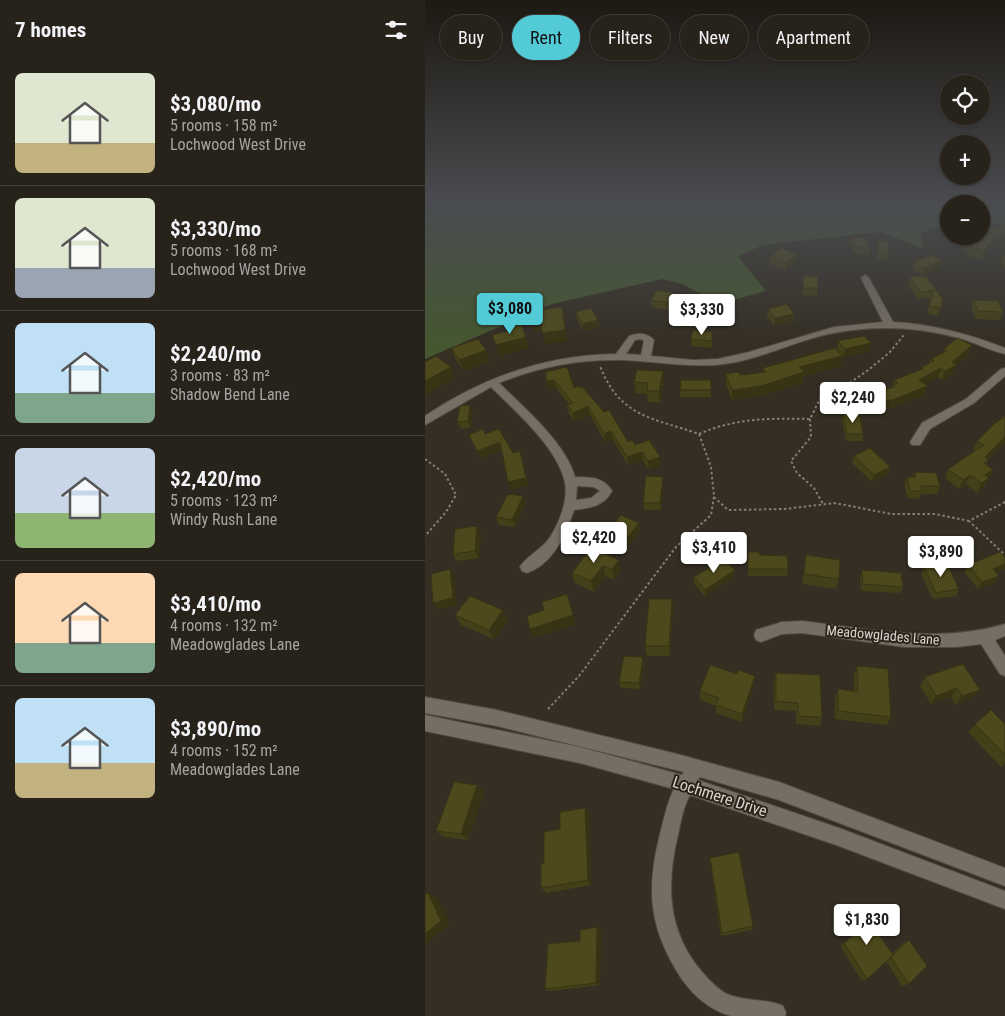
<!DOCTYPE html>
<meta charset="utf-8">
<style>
body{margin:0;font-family:"Roboto Condensed",sans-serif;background:#332f27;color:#f1f3f6;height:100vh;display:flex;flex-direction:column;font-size:19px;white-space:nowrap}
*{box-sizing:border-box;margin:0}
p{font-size:16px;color:#a4a4a2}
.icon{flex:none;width:28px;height:28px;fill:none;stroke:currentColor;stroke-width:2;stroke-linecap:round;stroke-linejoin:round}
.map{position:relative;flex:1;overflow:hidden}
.panel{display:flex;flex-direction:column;background:#27221a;width:425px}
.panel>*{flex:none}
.guide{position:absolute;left:15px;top:15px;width:475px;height:45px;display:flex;gap:10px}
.tools{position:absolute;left:515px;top:75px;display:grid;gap:10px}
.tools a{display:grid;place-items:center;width:50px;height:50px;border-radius:50%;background:#27221a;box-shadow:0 1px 4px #0004,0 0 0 1px #433f39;font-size:25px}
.price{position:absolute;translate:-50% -42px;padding:0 11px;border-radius:5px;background:#fff;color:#222;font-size:16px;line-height:32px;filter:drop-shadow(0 1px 2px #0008)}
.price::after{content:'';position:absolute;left:50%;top:30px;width:15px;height:11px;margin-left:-8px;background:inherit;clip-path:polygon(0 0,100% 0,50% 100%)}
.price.on{background:#52cbd7;color:#111}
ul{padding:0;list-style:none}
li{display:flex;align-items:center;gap:15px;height:125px;padding:0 15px}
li+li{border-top:1px solid #433f39}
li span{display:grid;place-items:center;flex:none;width:140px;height:100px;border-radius:8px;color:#555}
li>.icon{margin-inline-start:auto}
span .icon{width:60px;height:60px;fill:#fffc;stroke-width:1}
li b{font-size:21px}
h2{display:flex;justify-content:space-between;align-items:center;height:60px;padding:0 15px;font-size:21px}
.pill{padding:0 18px;border-radius:22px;background:#27221a;box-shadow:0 1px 4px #0004,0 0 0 1px #433f39;font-size:18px;line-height:45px}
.pill.on{background:#52cbd7;color:#111}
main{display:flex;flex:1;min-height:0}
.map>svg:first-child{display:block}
.water{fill:#455730}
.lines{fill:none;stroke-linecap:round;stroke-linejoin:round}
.minor-casing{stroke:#514b42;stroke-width:2}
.path{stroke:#847f75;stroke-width:2;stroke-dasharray:2.5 2.5;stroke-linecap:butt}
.minor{fill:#766e63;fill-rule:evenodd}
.wall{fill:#433f18}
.shaded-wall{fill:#373314}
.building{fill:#4e491c;stroke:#373314}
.labels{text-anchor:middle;stroke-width:4;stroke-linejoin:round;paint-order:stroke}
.street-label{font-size:14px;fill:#d9d5ce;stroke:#2a241a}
.near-street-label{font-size:16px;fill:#d9d5ce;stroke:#2a241a}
</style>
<main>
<section class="panel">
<h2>7 homes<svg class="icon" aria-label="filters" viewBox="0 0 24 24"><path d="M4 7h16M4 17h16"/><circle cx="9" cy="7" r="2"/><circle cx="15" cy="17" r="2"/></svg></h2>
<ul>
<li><span style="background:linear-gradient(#dfe7d0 70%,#c2b280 0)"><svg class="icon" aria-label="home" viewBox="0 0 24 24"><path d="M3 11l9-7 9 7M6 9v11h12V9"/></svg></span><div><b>$3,080/mo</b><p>5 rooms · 158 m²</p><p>Lochwood West Drive</p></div></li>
<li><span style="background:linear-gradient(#dfe7d0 70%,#9aa5b1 0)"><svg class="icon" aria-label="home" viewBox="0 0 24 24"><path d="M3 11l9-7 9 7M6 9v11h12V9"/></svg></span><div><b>$3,330/mo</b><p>5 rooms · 168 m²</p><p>Lochwood West Drive</p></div></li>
<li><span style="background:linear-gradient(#bfe0f5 70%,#7fa58c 0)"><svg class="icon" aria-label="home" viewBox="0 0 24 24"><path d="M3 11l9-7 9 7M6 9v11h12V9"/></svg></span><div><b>$2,240/mo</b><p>3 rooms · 83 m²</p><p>Shadow Bend Lane</p></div></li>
<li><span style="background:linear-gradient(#c9d6e8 65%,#8fb573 0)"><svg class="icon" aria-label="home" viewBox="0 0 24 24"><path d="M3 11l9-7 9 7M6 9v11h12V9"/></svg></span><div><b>$2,420/mo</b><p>5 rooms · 123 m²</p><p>Windy Rush Lane</p></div></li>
<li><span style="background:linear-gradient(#ffd9b3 70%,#7fa58c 0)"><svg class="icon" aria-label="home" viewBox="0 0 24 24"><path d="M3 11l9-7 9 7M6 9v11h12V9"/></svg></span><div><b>$3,410/mo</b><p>4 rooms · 132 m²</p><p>Meadowglades Lane</p></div></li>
<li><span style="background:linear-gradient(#bfe0f5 65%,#c2b280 0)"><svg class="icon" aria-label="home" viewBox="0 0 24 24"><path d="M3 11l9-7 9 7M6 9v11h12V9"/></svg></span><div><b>$3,890/mo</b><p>4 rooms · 152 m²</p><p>Meadowglades Lane</p></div></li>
</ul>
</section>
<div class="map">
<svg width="580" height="1016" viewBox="0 0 580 1016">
<rect width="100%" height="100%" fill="#342e23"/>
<path class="water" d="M0 203H580V223L556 224V204H524V227L507 228 494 234 498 242 497 248 455 232 337 245 314 256 316 260 341 291 294 304 258 284 237 279 127 304 0 359Z"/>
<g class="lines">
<g class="minor-casing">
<g id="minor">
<path d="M440 275 444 278 468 322C507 324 544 334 580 348V354C563 350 547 341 530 337 483 325 434 325 388 338 356 347 324 363 290 365 258 367 227 361 196 360 153 359 113 367 74 383 99 408 140 442 150 477 165 477 179 477 187 491 179 506 166 508 149 510 141 535 128 564 102 573L97 571 95 567C101 556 119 549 127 534 135 520 143 500 140 483 133 448 90 411 66 387L0 425V416C58 377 121 355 191 354L204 336C214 333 221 332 229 340L226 356 268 360 293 359 324 352 409 327 458 322 436 278ZM216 339 219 341 216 355 201 354 210 340ZM152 486 169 487 175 491 166 498 151 500Z"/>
<path d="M580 368V376L549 403 505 429 495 445H487L485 442 497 423 541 399 576 369Z"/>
<path d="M377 621C445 629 513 644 580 624V636L570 640 580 656V676L575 674 556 644 532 647H479L377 633 357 634 336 642 331 640 329 635 331 630 357 622Z"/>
<path d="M0 697 72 710 252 754 354 782 580 868V886L354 800 275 777 273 780 414 828 580 891V909L414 846 265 795C258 807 256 821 253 835 241 884 242 931 277 972 284 980 292 989 302 994 320 1002 341 998 358 1006L361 1013 360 1016H306C282 1009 264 992 251 970 223 923 222 886 235 834 239 819 242 803 249 789L155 763 0 731V715L155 747 257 775 259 772 72 726 0 713Z"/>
</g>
</g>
<g class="path">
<path d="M385 419 386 437 366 461 372 473 389 488 398 504"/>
<path d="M274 434C310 418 346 418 385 419L397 395 426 382 442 371 464 353 479 335"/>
<path d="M0 459 20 474 31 495 21 512 0 536"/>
<path d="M289 497 303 510 359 509 410 503 466 514H510L544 521"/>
<path d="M580 502 544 521 580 555"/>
<path d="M123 709 154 676 251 547 286 515 289 496 286 467 274 434C229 418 195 418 175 366"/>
</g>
<use href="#minor" class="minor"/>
</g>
<g class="wall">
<path d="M425 238 446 247 445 254 431 255 424 245Z"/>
<path d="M454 240 463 253 461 260 451 259Z"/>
<path d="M540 242 566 247 556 260 542 256 543 252 538 251Z"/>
<path d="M372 254V261L361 270 344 264 345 257Z"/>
<path d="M578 255H580V268L575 262Z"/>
<path d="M489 261 515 268 497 275 487 269Z"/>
<path d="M378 276 393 288 392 296 378 295Z"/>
<path d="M501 276 518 300 513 316 502 313 507 298 493 299 483 285 485 277Z"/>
<path d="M254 294V302L248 311 226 307V300Z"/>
<path d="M549 300 578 312 575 320 550 319 546 307Z"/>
<path d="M343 309 369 321 349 326 342 316Z"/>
<path d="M151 312 173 320 174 327 158 331 152 319Z"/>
<path d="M247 312 272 315 258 327 248 323Z"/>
<path d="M287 332V348L266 346V339Z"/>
<path d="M413 341 446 343 444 351 418 357 412 349Z"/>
<path d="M547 345 544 354 531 365 528 374 517 380 513 377 500 384 502 386 499 395 468 407 440 414 432 404 434 395 467 387 469 380 496 370 497 367 504 363 506 359 518 353 519 349Z"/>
<path d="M26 348 61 350 65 361 39 371 31 360Z"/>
<path d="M417 356 415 367 378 376V383L335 396 307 400 301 384V374L315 375 338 372V368Z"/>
<path d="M238 371 239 382 235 403 223 402 222 394 211 393 209 382Z"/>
<path d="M121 372 149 388 203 442 235 457V466L224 470 218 460 203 465 188 440 180 442 165 415 150 421 144 414 142 405 144 404 131 388 124 390 121 381Z"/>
<path d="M286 380V397H255V390Z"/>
<path d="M48 412 46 428 36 429 32 422Z"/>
<path d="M418 413 438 434 437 441H421L417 420Z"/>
<path d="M580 416V442L563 459 561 465 568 470 559 487 552 493 541 484 534 489 520 478 523 469 550 451 548 450 552 441Z"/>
<path d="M60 434 88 453 95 451 103 485 86 490 77 450 55 458 44 435Z"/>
<path d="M429 456 465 467 463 474 447 482 427 463Z"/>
<path d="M490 472 515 486 512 494H496L494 499 483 498 479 484 482 477H488Z"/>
<path d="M238 484 236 510H219L218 503Z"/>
<path d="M101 503 90 527 74 525 71 517Z"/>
<path d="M214 523 215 530 200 550 175 538 173 531 187 526Z"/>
<path d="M52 526 56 533 54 558 31 561 28 554Z"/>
<path d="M166 548 196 570 189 580 180 576 169 592 150 583 147 573Z"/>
<path d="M323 552 335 555 363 569 362 576H323Z"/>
<path d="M381 555 414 579 411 589 377 584Z"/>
<path d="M580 558V569L572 573 570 583 553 589 539 572 543 565Z"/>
<path d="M499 567 534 589 531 596 508 599 496 574Z"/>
<path d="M437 570 478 587 475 593 436 591 435 577Z"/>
<path d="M269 577H309L280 596 269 584Z"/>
<path d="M247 599 248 609 245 656H222L220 646Z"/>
<path d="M30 615 83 620 69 639 36 625Z"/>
<path d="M219 663 215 689 196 688 194 682Z"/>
<path d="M538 664 548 698 530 705 526 697 506 704 495 686 500 677Z"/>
<path d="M432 666 466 717 462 725 410 719V698L413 689 429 691V675Z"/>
<path d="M351 673 397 717 395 726 371 724V711L349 710V682Z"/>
<path d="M329 685 317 722 291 713V706L275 700V691Z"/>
<path d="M550 724H580V763L576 767 543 732Z"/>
<path d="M52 785 59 792 43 840 19 837 11 831Z"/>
<path d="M160 808 164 814 166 885 122 893 116 888 119 863 135 829Z"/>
<path d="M285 858 328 926 327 930 296 936Z"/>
<path d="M437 910 467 954 478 943 484 940V984L477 986 461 961 442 979 437 981 415 946 428 935 421 924Z"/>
<path d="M172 927 176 931 175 985 126 991 120 989 155 941Z"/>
</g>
<g class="shaded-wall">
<path d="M580 234V242L566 247 556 260 559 251 569 238Z"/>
<path d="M372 254V261L361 270 362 263Z"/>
<path d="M517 261 515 268 497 275 499 268Z"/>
<path d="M254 294V302L248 311V304Z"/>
<path d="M272 304V315L258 327V316Z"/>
<path d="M137 307 140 318 142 341 120 344 117 333Z"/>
<path d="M369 314V321L349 326 350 318Z"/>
<path d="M116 320 118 331 109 332 106 321Z"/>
<path d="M173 320 174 327 158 331 157 324Z"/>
<path d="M101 337 104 348 74 356 71 345Z"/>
<path d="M446 343 444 351 418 357 420 349Z"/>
<path d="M547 345 544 354 530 366 531 365 528 374 517 380 520 371 527 362Z"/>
<path d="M61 350 65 361 39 371 34 360Z"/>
<path d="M417 356 415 367 378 376V383L335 396 307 400V390L374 367Z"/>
<path d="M26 367 30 378 0 395V381Z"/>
<path d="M516 368 513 377 492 388 494 380Z"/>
<path d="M238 371 239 382 235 403 234 391Z"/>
<path d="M129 380 131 388 124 390 121 381Z"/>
<path d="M502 386 499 395 468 407 440 414 442 406Z"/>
<path d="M45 405 48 412 46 428 43 421Z"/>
<path d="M163 406 165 415 150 421 148 413Z"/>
<path d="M186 431 188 440 180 442 179 434Z"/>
<path d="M580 437V442L555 466 560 457Z"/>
<path d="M75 442 78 449 55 458 52 451Z"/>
<path d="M95 451 103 485 86 490 83 482Z"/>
<path d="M217 452 218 460 203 465 202 457Z"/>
<path d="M235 457V466L224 470 223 461Z"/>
<path d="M465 467 463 474 447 482 449 475Z"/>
<path d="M568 470 559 487 552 493 560 475Z"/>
<path d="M545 475 541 484 534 489 538 480Z"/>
<path d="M238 477V484L236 510 235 503Z"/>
<path d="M98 496 101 503 90 527 87 520Z"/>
<path d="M214 523 215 530 200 550 198 543Z"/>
<path d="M52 526 56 533 54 558 50 551Z"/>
<path d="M194 560 196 570 189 580 187 569Z"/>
<path d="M580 564V569L564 576 568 569Z"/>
<path d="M178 566 180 576 169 592 166 581Z"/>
<path d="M25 569 29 576 32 605 13 610 8 603Z"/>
<path d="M310 570 309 577 280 596V590Z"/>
<path d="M574 576 570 583 553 589 557 582Z"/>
<path d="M142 594 151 625 109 638 105 629Z"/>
<path d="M247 599 248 609 245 656 244 646Z"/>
<path d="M78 610 83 620 69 639 64 630Z"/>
<path d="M218 657 219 663 215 689 214 683Z"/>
<path d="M330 676 329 685 317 722V714Z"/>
<path d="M532 688 526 697 506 704 511 696Z"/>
<path d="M555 690 548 698 530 705 537 696Z"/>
<path d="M52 785 59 792 43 840 36 834Z"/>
<path d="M160 808 164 814 166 885 163 880Z"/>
<path d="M3 893 12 897 25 924 0 944V934Z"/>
<path d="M172 927 176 931 175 985 171 983Z"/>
</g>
<g class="building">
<path d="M580 224V234L569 238 559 251 545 247 547 244 540 242 545 236H556V231Z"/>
<path d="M439 237 446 247 432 248 425 238Z"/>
<path d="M454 240 464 241 463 253 453 252Z"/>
<path d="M356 248 372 254 362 263 345 257Z"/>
<path d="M507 255 517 261 499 268 489 261Z"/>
<path d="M378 276 393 277V288H378Z"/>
<path d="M501 276 518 300 516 308 504 306 509 290 495 292 485 277Z"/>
<path d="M232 290 254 294 248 304 226 300Z"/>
<path d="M261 300 272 304 258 316 247 312Z"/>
<path d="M549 300 573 301 578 312 553 311Z"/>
<path d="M362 304 369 314 350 318 343 309Z"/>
<path d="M137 307 140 330 117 333 116 320 106 321V311Z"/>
<path d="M166 308 173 320 157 324 151 312Z"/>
<path d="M96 324 101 337 71 345 67 335 87 330 86 327Z"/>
<path d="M268 330 287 332V341L266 339Z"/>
<path d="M439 336 446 343 420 349 413 341Z"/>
<path d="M532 338 547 345 527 362 531 365 520 371 516 368 494 380 502 386 470 399 442 406 434 395 470 387 468 385 473 383 469 380 498 369 497 367 509 361 506 359 522 351 519 349Z"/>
<path d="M53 339 61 350 34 360 26 348Z"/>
<path d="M410 348 417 356 374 367 379 372 336 386 307 390 301 374 314 372 315 375 341 372 338 368Z"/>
<path d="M11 356 26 367 0 381V362Z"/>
<path d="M142 367 149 388 153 386 156 388 157 387 179 412 184 410 203 442 207 440 210 445 224 440 235 457 223 461 217 452 202 457 186 431 179 434 163 406 148 413 142 405 148 403 129 380 121 381V372Z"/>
<path d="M212 370 238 371 234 391H222L223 383 209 382Z"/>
<path d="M256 380H286V390H255Z"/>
<path d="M45 405 43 421 32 422 35 406Z"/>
<path d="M418 413H434L438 434H422Z"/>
<path d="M580 416V437L560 457 564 460 559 463 568 470 560 475 564 478 557 483 545 475 538 480 523 469 559 445 552 441 569 424Z"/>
<path d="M58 429 60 434 74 429 88 453 95 451 101 478 83 482 75 442 52 451 44 435Z"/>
<path d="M445 448 465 467 449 475 429 456Z"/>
<path d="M490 472 511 473 515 486H496L497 491H485L482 477H491Z"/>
<path d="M221 476 238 477 235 503H218Z"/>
<path d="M83 494 98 496 87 520 71 517Z"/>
<path d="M196 515 214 523 198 543 173 531 180 523 187 526Z"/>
<path d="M52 526 50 551 28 554 30 529Z"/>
<path d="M166 548 194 560 187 569 178 566 166 581 147 573Z"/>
<path d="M323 552H334L335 555 362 556 363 569H323Z"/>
<path d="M575 552 580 558V564L568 569 574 576 557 582 543 565Z"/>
<path d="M381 555 415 560 414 579 379 574Z"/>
<path d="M299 559 310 570 280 590 269 577Z"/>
<path d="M522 564 534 589 511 593 499 567Z"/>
<path d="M25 569 28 598 8 603 6 574Z"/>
<path d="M437 570 476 573 478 587 438 584Z"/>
<path d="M142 594 148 615 105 629 102 616 119 610 117 602Z"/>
<path d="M45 596 78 610 64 630 30 615Z"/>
<path d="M224 599H247L244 646H220Z"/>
<path d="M199 656 218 657 214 683 194 682Z"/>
<path d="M538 664 555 690 537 696 532 688 511 696 500 677Z"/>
<path d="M285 665 312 674 314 670 330 676 317 714 291 705 294 698 275 691Z"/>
<path d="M432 666 463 669 466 717 413 711V689L433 692Z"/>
<path d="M351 673 395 675 397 717 373 716V703L351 701Z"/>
<path d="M566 710 580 724V755L550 724Z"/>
<path d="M29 782 52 785 36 834 11 831Z"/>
<path d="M160 808 163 880 116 888V863H119V832L135 829V812Z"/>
<path d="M314 852 328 926 297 933 285 858Z"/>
<path d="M3 893 16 921 0 934V895Z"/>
<path d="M437 910 468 955 442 979 419 943 432 932 425 921Z"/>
<path d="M172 927 171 983 120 989 123 944 155 941V930Z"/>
<path d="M484 940 502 966 484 984 466 957Z"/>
</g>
<linearGradient id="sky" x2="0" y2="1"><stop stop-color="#1d1913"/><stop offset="0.59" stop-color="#4a4c50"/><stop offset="1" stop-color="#4a4c50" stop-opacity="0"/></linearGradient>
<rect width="580" height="345" fill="url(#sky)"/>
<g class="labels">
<g class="street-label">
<text transform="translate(458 635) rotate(5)" y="5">Meadowglades Lane</text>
</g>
<g class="near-street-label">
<text transform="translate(295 796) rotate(18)" y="6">Lochmere Drive</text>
</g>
</g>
</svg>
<div class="tools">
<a><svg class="icon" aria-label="locate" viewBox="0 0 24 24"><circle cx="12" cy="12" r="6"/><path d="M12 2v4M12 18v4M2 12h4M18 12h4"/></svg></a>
<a>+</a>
<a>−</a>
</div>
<b class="price on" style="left:85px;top:335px">$3,080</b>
<b class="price" style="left:277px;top:336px">$3,330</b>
<b class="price" style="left:428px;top:424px">$2,240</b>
<b class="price" style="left:169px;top:564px">$2,420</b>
<b class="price" style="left:289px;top:574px">$3,410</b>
<b class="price" style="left:516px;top:578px">$3,890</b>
<b class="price" style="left:442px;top:946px">$1,830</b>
<div class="guide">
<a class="pill">Buy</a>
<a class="pill on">Rent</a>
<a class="pill">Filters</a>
<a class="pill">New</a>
<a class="pill">Apartment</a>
</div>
</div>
</main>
